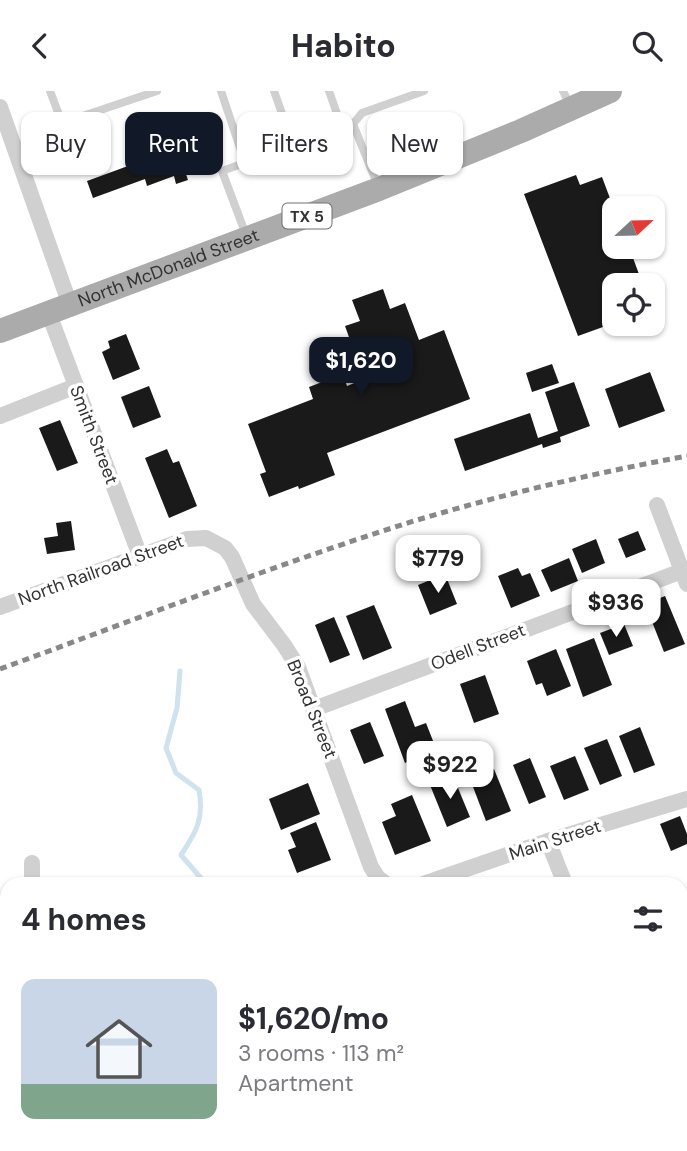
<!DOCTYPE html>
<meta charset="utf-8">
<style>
body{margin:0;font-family:"DM Sans",sans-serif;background:#f7f7f7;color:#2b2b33;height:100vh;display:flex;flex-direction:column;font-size:26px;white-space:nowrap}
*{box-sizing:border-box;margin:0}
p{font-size:23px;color:#7c7c81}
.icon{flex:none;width:38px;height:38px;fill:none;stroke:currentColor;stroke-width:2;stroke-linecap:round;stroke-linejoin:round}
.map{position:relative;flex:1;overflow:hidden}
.side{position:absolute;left:0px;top:786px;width:688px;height:275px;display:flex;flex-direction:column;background:#fff;border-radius:21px 21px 0 0;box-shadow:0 2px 5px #0004}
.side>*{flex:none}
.banner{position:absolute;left:21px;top:21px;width:646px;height:63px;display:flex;gap:14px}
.needle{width:46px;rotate:68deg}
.buttons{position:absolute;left:602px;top:105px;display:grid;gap:14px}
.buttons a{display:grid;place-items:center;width:63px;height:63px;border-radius:14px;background:#fff;box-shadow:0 2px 5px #0004;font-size:35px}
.price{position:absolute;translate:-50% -60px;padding:0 16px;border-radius:14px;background:#fff;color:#222;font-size:23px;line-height:46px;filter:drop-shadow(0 2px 4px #0008)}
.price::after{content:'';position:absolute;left:50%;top:42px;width:21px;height:16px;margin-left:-10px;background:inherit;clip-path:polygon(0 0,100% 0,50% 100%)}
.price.current{background:#111827;color:#fff}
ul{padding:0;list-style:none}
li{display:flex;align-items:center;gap:21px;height:175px;padding:0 21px}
li span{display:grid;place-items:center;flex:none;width:196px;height:140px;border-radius:14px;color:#555}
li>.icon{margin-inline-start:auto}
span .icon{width:84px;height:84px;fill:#fffc;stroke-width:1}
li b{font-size:30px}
h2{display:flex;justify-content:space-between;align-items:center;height:84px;padding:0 21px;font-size:30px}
.chip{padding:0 24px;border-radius:14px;background:#fff;box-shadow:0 2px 5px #0004;font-size:24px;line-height:63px}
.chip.current{background:#111827;color:#fff}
header{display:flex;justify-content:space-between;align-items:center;height:91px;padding:0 21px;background:#fff;font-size:32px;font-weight:800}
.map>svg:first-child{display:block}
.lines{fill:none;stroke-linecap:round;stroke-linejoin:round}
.stream{stroke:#cfe2ee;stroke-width:5}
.building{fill:#1a1a1a}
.lane{stroke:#d0d0d0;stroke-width:8}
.street{stroke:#d0d0d0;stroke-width:16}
.primary{stroke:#ababab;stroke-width:24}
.rail{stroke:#888;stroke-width:5;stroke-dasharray:7 5;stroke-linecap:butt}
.labels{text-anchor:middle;stroke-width:7;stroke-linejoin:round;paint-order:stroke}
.shield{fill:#fff;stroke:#707070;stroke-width:2}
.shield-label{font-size:16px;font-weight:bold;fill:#333}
.street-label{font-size:18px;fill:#333;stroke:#fff}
</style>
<header><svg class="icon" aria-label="back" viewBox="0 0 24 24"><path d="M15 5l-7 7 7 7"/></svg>Habito<svg class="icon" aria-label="search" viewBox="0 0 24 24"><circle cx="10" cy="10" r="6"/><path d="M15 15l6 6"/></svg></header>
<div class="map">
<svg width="687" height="1060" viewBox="0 0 687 1060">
<rect width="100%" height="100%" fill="#fff"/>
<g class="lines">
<path class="stream" d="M180 580 177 617 166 657 176 682 199 699C204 727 197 740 181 764L206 793"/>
</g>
<g class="building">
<path d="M177 57 188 89 176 93 174 85 147 95 145 88 93 107 87 90Z"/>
<path d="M576 84 580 94 602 86 614 118V156H629L643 194H614V232L578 245 524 103Z"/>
<path d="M383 198 390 218 405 212 419 249 444 239 470 308 327 362 335 384 299 398 298 395 269 406 260 383 266 381 248 333 313 308 309 296 343 283 347 295 364 288 345 235 360 230 352 209Z"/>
<path d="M126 243 140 278 113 289 102 261 110 257 108 250Z"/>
<path d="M552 273 559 292 532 301 526 282Z"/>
<path d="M650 281 665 320 619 337 605 298Z"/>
<path d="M574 291 590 335 560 346 561 351 543 357 542 353 465 380 454 348 530 322 538 347 558 340 545 301Z"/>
<path d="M149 295 161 326 133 337 121 306Z"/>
<path d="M60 329 78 372 57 380 39 337Z"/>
<path d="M167 358 173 372 179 370 197 415 169 427 145 367Z"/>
<path d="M71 430 75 459 47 463 44 447 58 445 56 432Z"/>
<path d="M638 440 646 459 626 467 618 448Z"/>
<path d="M596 448 605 472 582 482 572 458Z"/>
<path d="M569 467 578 490 551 501 541 479Z"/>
<path d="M518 477 522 485 530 482 540 505 511 517 498 485Z"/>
<path d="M445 483 457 513 430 524 418 494Z"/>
<path d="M665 505 685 553 664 561 645 513Z"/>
<path d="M374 514 392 557 363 569 346 525Z"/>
<path d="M334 526 350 564 330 572 315 534Z"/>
<path d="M624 533 633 555 609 564 600 542Z"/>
<path d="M594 547 612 594 583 606 566 558Z"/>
<path d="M556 558 571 595 547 605 542 592 536 594 527 570Z"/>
<path d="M485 584 499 623 474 632 460 593Z"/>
<path d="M405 610 415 636 426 632 437 660 405 672 385 618Z"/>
<path d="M370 631 384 665 364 673 350 639Z"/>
<path d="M640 636 655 674 634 682 619 645Z"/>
<path d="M607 648 622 685 600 694 584 657Z"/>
<path d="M575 665 589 699 564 709 550 675Z"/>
<path d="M530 667 546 706 529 713 513 674Z"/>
<path d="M494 678 511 720 486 730 470 688Z"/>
<path d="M453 685 470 726 447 736 430 694Z"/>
<path d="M308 692 320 723 281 739 269 708Z"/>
<path d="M412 704 431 750 395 764 382 731 396 725 391 713Z"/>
<path d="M680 725 687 743V753L671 760 660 733Z"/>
<path d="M316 731 331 769 297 782 288 759 296 756 290 742Z"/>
<path d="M7 855V885L0 888V858Z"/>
<path d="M687 855V884L681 887V857Z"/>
<path d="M7 896V927L0 929V899Z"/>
<path d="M420 1054H443L446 1060H423Z"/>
<path d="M473 1054H498L501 1060H476Z"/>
<path d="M521 1054H545L547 1060H523Z"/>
</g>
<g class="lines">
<g class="lane">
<path d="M50 0 62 32 157 0"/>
<path d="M221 0 245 72"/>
<path d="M274 0 293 54"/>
<path d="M329 0 342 37"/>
<path d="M563 0 571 16"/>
<path d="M378 95 353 33 362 22 424 0"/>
<path d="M246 144 222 80 353 33"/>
</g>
<g class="street">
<path d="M0 16 70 214"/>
<path d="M49 223 140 465"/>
<path d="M0 325 76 295"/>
<path d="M657 414 687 493"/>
<path d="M0 516 187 448 206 447 225 457 232 466 253 513 284 554 298 576 371 776 378 787 386 793"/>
<path d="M314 618 682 480"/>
<path d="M548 750 565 793"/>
<path d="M32 772V793"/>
<path d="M423 793 548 750 687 708"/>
<path d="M681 921 687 919"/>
<path d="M124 1054 127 1060"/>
<path d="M678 1054 686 1060"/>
<path d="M171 1060 198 1054"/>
</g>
<path class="primary" id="s1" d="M0 240 379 98 521 40 610 0"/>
<path class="rail" d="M0 578C137 528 274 474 414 430 503 403 595 382 687 365"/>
</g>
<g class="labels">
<rect class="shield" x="282.5" y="112.5" width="49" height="25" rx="5"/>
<g class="shield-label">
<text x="307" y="131">TX 5</text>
</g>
<g class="street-label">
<text dy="6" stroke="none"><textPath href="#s1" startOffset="180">North McDonald Street</textPath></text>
<text transform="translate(94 344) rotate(69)" y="6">Smith Street</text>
<text transform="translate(101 479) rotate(-20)" y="6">North Railroad Street</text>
<text transform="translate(478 556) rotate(-21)" y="6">Odell Street</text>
<text transform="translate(312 618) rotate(68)" y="6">Broad Street</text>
<text transform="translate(555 749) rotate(-18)" y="6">Main Street</text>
</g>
</g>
</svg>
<div class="buttons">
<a><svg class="needle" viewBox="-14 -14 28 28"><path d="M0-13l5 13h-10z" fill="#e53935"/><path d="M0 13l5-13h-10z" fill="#7c7c81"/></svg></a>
<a><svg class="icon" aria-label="locate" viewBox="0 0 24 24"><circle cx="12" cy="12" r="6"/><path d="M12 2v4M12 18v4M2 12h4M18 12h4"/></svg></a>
</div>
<b class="price current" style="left:361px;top:306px">$1,620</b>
<b class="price" style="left:438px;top:504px">$779</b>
<b class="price" style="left:616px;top:548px">$936</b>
<b class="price" style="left:450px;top:710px">$922</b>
<div class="banner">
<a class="chip">Buy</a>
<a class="chip current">Rent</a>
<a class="chip">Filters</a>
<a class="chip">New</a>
</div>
<section class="side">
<h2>4 homes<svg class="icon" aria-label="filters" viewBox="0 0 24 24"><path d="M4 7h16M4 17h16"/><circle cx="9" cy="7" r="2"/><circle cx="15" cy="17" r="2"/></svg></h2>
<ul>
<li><span style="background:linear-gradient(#c9d6e8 75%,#7fa58c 0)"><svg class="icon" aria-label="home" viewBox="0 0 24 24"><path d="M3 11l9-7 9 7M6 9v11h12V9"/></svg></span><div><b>$1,620/mo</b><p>3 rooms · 113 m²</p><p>Apartment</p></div></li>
</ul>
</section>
</div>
